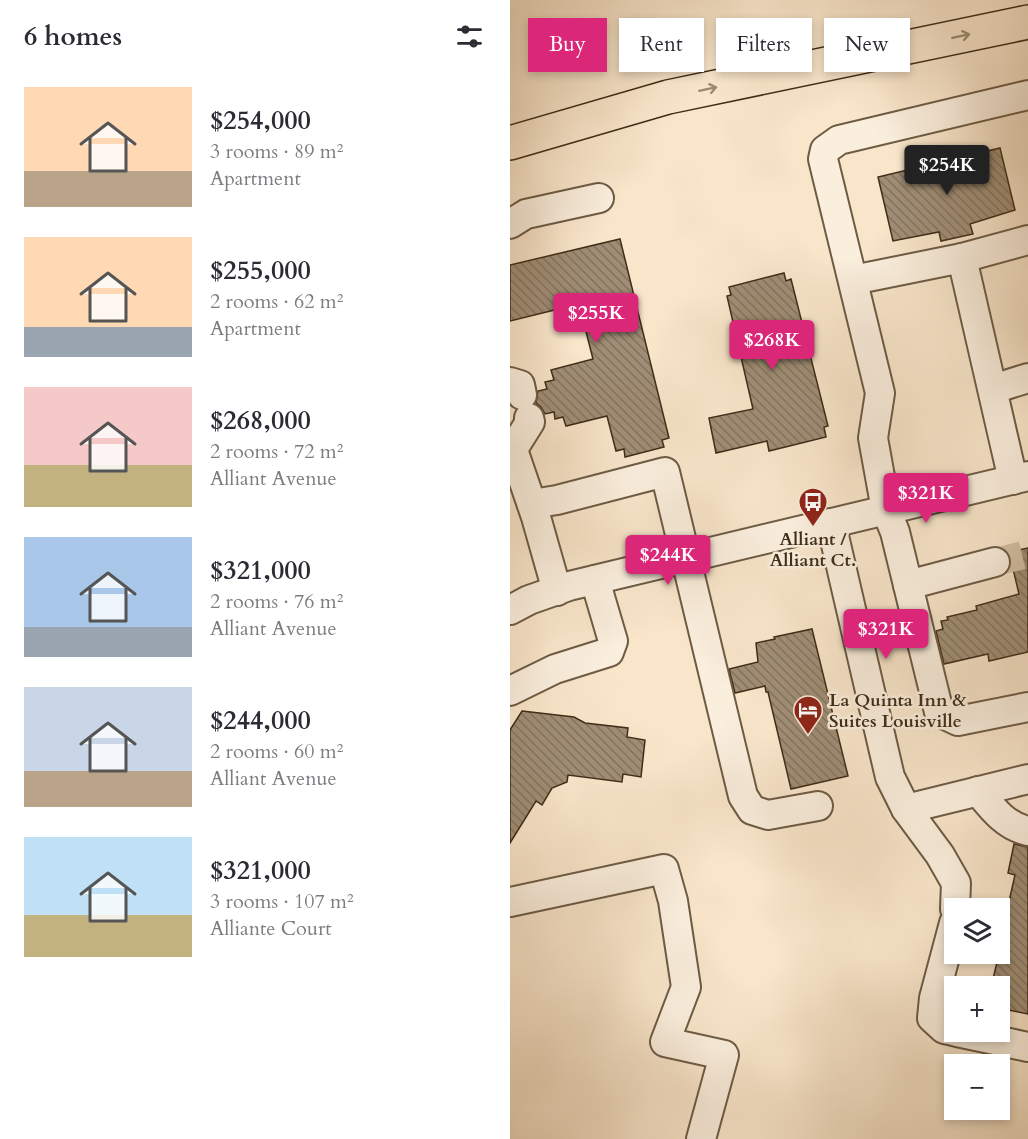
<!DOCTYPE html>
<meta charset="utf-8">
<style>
body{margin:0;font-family:Cardo,serif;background:#f7f7f7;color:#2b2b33;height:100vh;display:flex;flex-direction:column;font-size:22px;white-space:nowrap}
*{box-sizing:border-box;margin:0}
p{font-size:20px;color:#7c7c81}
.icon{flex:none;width:33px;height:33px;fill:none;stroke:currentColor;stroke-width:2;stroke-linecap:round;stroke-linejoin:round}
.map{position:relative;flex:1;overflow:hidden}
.panel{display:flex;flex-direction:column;background:#fff;width:510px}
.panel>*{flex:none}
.top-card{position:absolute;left:18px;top:18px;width:410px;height:54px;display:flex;gap:12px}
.controls{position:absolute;left:434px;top:898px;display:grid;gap:12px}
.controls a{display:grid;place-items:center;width:66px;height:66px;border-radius:0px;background:#fff;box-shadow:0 3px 9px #0003;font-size:30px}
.price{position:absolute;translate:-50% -51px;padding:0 14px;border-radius:6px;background:#db2777;color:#fff;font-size:20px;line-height:39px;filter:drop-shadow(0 2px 3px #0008)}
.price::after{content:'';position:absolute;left:50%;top:36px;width:18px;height:14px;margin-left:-9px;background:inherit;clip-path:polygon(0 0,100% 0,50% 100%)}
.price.selected{background:#222;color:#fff}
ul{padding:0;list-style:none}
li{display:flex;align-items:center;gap:18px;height:150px;padding:0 24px}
li span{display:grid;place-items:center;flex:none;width:168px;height:120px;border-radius:0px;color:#555}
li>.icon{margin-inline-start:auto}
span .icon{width:72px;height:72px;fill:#fffc;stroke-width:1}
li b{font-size:26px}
h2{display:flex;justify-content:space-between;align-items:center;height:72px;padding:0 24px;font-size:26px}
.pill{padding:0 21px;border-radius:0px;background:#fff;box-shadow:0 3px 9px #0003;font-size:21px;line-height:54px}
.pill.selected{background:#db2777;color:#fff}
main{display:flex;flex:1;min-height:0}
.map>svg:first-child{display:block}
.building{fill:url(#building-back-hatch);stroke:#3f2d18;stroke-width:1.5}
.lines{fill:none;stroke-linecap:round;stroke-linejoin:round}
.minor-tunnel{stroke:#d3c0a6;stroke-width:28;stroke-dasharray:28 14;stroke-linecap:butt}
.minor-casing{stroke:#6d5b44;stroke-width:32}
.highway-casing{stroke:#3f2d18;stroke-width:36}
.minor{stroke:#faeedd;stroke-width:28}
.highway{stroke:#f8e5ca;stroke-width:33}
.oneway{stroke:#9c8971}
.labels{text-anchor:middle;stroke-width:5;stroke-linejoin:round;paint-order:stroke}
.poi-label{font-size:18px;font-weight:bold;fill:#3f2d18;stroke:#faeedd}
</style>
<main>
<section class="panel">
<h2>6 homes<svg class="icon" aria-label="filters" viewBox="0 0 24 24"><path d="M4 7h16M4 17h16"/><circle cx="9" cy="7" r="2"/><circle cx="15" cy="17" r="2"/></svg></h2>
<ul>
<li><span style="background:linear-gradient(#ffd9b3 70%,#b9a48a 0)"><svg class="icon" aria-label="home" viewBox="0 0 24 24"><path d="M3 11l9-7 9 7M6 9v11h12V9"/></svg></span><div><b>$254,000</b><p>3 rooms · 89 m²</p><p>Apartment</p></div></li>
<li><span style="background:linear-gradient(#ffd9b3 75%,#9aa5b1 0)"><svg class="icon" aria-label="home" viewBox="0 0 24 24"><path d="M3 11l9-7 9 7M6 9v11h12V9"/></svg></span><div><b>$255,000</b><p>2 rooms · 62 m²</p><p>Apartment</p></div></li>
<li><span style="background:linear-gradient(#f6c9c9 65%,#c2b280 0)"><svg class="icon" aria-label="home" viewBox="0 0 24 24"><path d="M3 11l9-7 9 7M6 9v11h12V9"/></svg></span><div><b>$268,000</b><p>2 rooms · 72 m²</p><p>Alliant Avenue</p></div></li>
<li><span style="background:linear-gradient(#a9c7e8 75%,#9aa5b1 0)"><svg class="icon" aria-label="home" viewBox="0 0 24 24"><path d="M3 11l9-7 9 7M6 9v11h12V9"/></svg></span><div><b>$321,000</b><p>2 rooms · 76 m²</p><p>Alliant Avenue</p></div></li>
<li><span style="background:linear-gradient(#c9d6e8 70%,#b9a48a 0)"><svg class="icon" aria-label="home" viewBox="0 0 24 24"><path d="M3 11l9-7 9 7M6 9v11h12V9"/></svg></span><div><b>$244,000</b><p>2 rooms · 60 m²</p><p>Alliant Avenue</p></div></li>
<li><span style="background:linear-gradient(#bfe0f5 65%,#c2b280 0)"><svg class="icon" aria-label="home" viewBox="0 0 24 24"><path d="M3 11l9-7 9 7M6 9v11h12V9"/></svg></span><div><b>$321,000</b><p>3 rooms · 107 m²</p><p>Alliante Court</p></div></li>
</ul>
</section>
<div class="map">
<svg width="518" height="1139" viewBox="0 0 518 1139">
<defs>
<pattern id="building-back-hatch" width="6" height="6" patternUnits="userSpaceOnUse" patternTransform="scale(1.5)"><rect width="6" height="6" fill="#9f8d75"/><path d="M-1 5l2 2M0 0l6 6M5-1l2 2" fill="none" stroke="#83745f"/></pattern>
</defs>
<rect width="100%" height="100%" fill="#f8e5ca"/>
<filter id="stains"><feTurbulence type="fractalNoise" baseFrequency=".00333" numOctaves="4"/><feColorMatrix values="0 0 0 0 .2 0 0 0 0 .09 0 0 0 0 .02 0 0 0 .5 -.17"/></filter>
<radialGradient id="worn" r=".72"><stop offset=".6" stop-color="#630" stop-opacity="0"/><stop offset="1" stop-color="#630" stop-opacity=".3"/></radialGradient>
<g class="building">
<path d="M490 148 505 210 460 224 463 234 431 241 429 232 383 241 368 177Z"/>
<path d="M110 239 159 438 152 440 154 447 115 457 114 449 106 451 97 416 56 426 53 417 45 419 44 412 35 414 31 407 26 403 28 391 37 389 35 382 44 380 41 370 83 359 69 304 0 321V265Z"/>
<path d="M274 273 276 281 281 279 318 426 314 427 316 437 259 451 257 441 206 453 199 418 243 409 217 296 221 295 219 287Z"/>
<path d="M518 548V652L479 661 478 654 434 664 426 631 433 629 431 621 438 620 437 617 467 610 466 606 509 594 499 552Z"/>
<path d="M302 629 338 776 281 789 258 692H256L255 686 225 693 219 669 248 662 246 643 265 639 264 637Z"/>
<path d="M12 711 64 717 75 723 118 728 117 737 135 740 131 777 113 774 112 782 58 775 57 782 42 788 32 805 26 801 0 843V730Z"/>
<path d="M504 844 518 847V1014L489 1008V987H481L489 954V904L498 906 505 875 498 873Z"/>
</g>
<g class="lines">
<path class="minor-tunnel" d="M485 562 518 554"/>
<g class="minor-casing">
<g id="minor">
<path d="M518 95 329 140 315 150 313 159 370 393 363 438 376 510 385 532 429 712 448 721 518 707"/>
<path d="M0 224 16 214 89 198"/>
<path d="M343 280 452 258"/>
<path d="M0 382 10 385 12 395"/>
<path d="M483 389 518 378"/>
<path d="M0 441 26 517 47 591"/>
<path d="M3 449 20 422 19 418"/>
<path d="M503 480 452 258 518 240"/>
<path d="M22 504 47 500 155 472 233 796 242 810 258 815 308 806"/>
<path d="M321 523 380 777 396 809 430 855 446 883 445 909"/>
<path d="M398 585 485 562"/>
<path d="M0 610 19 600 59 586 518 476"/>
<path d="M0 691 45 669 99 652 103 641 85 580"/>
<path d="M468 791C482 808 495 826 518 831"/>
<path d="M396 809 518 779"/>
<path d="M0 902 154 869 163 901 176 987 155 1042 214 1055 191 1139"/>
<path d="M444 923 424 998 422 1018 434 1029 444 1031"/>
<path d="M447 1032 518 1047"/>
</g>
</g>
<g class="highway-casing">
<path id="highway" d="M0 143 158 97 518 22"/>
</g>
<use href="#minor" class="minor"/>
<use href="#highway" class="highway"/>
</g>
<defs><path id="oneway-shaft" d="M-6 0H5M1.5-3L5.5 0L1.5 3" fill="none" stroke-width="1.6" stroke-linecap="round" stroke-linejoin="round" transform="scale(1.5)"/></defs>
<g class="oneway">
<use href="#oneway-shaft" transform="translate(451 36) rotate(-12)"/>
<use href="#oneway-shaft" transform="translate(198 89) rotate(-12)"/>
</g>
<defs>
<g id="bus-pin" transform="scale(1.5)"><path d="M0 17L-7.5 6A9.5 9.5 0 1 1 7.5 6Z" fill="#8f2418" stroke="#faeedd"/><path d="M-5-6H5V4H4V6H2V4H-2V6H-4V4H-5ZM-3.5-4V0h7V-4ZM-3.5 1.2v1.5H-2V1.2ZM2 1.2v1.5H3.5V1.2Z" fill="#fff"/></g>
<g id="hotel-pin" transform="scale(1.5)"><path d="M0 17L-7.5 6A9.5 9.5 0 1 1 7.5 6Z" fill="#8f2418" stroke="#faeedd"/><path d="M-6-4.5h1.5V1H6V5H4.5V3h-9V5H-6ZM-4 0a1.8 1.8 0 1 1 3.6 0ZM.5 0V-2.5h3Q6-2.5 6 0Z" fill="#fff"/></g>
</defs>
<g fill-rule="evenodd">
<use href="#bus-pin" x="303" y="502"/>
<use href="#hotel-pin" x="298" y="710"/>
</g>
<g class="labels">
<g class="poi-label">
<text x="303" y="545">Alliant /<tspan x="303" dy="21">Alliant Ct.</tspan></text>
<text x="319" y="706" text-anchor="start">La Quinta Inn &amp;<tspan x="319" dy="21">Suites Louisville</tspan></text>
</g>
</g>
<rect width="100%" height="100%" filter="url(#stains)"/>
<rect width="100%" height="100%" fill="url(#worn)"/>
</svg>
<div class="controls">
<a><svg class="icon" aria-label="layers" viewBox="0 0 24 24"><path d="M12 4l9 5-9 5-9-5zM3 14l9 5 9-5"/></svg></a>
<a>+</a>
<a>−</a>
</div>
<b class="price selected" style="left:437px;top:196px">$254K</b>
<b class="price" style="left:86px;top:344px">$255K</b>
<b class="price" style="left:262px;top:371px">$268K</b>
<b class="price" style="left:416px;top:524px">$321K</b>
<b class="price" style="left:158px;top:586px">$244K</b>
<b class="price" style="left:376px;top:660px">$321K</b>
<div class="top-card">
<a class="pill selected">Buy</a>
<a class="pill">Rent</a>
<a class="pill">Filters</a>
<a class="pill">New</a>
</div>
</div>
</main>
